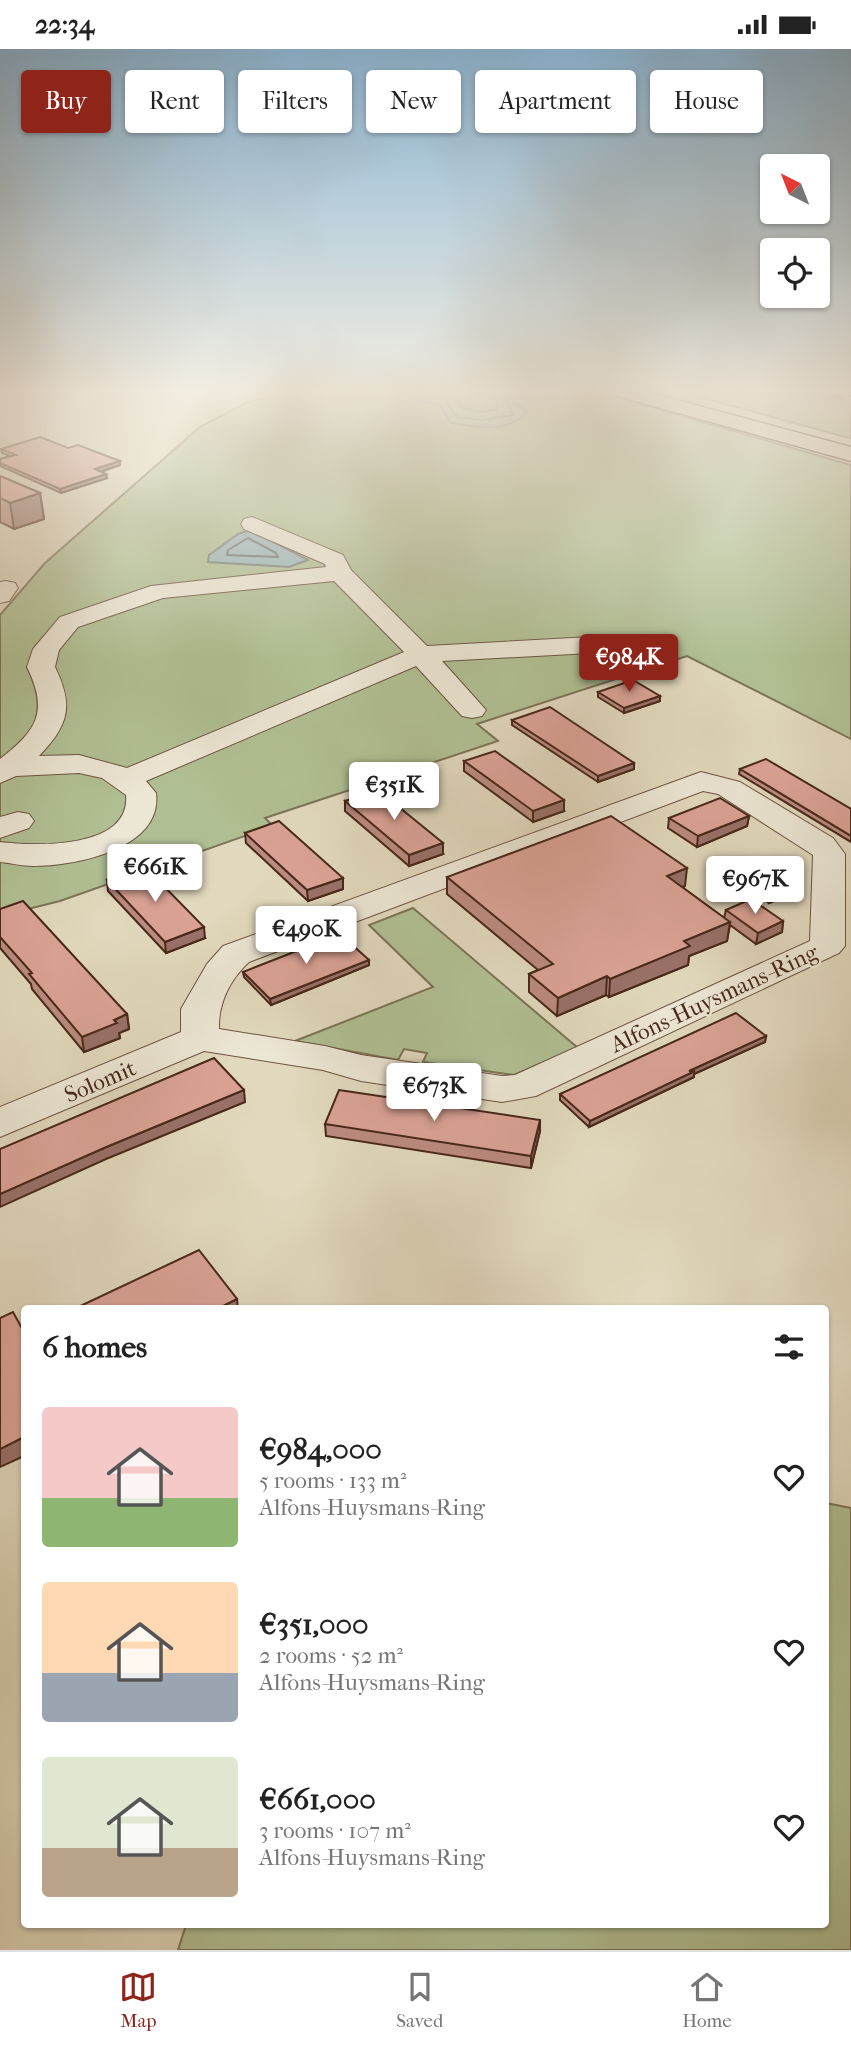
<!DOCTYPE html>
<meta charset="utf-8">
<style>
body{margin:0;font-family:"IM FELL French Canon",serif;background:#f6f6f6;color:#222;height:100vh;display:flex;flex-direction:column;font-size:26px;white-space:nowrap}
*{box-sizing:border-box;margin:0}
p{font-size:23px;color:#767676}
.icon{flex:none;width:38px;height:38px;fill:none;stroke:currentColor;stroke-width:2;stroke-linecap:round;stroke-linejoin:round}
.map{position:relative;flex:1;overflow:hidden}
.details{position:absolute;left:21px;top:1256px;width:808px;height:623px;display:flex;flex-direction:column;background:#fff;border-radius:7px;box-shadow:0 2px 5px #0004}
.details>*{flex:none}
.guide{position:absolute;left:21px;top:21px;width:810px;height:63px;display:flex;gap:14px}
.needle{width:46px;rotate:318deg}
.fabs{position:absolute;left:760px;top:105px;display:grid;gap:14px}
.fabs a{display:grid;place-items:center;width:70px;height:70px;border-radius:7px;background:#fff;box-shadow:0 2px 5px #0004;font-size:35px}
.price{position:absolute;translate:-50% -60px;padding:0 16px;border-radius:7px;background:#fff;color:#222;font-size:23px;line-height:46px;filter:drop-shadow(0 2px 4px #0008)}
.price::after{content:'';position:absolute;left:50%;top:42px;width:21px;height:16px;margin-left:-10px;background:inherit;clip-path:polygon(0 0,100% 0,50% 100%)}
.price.current{background:#8f2418;color:#fff}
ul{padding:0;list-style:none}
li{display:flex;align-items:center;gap:21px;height:175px;padding:0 21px}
li span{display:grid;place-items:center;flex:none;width:196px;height:140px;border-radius:7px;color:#555}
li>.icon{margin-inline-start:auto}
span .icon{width:84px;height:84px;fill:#fffc;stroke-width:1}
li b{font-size:30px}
h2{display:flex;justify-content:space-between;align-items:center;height:84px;padding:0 21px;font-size:30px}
.chip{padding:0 24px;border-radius:7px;background:#fff;box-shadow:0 2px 5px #0004;font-size:24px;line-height:63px}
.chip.current{background:#8f2418;color:#fff}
.status{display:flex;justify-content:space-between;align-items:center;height:49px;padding:0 35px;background:#fff;direction:ltr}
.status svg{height:19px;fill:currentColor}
.tab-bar{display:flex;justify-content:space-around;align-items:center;height:98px;border-top:2px solid #e0e0e0;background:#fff;font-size:19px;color:#767676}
.tab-bar a{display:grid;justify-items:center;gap:4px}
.tab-bar .current{color:#8f2418}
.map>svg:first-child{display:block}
.green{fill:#b0bf93;stroke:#7c7456;stroke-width:2}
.water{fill:#9ab7bc;stroke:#797e7b;stroke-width:2}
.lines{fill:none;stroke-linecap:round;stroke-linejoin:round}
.shore{stroke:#71706a;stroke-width:2}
.minor-casing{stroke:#6e5442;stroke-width:2}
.highway-casing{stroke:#482819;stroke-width:3}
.minor{fill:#ece6d4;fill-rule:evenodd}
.highway{fill:#e1d8bd;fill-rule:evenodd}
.rail-casing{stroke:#482819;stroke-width:5}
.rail{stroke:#ece6d4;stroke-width:3.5;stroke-dasharray:10;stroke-linecap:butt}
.wall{fill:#bb8b80;stroke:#482819;stroke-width:2}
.shaded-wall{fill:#997168;stroke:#482819;stroke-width:2}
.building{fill:#daa295;stroke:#482819;stroke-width:2}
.labels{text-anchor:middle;stroke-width:5;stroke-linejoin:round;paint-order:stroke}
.street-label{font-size:23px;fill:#482819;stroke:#ece6d4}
</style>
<div class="status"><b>22:34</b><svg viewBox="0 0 49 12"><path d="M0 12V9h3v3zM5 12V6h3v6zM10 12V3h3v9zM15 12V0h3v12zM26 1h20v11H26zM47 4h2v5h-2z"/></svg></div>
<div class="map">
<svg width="851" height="1901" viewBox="0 0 851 1901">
<rect width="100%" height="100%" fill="#e1d8bd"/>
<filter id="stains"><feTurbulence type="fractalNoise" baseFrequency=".00286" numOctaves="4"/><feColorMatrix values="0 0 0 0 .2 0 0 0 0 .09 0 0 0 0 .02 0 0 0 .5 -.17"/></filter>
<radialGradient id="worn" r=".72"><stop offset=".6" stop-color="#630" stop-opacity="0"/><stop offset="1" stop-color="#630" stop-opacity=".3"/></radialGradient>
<g class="green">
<path d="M286 344H603L851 416V690L687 607 477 675 498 692 265 769 273 777 60 852 0 867V566L45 514 201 377 246 354Z"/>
<path d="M685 344 851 346V389L842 387Z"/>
<path d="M413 859 578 999 514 1026 423 1013 427 1004 404 1000 398 1011 295 992 433 938 369 876Z"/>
<path d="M826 1454 851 1459V1901H178L186 1876H826Z"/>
</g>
<g class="water">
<path d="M409 344H510L513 353 528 362C510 385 477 378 451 374L440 356 411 351Z"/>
<path d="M247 482 255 483 308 511 289 518 208 513 209 506 238 485Z"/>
</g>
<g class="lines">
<g class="shore">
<path d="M417 344 444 350 457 368 482 371 513 366 504 344"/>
<path d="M451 344 462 359 482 363 497 360 495 344"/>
<path d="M248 489 276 504 278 508 227 506 228 501Z"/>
</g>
<g class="minor-casing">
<g id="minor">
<path d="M252 468 343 506 351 521 427 597 628 586 637 588 641 594 637 600 628 602 442 612 486 661 482 667 472 669 462 667 416 617 146 732 156 744C163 800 75 817 33 817 22 817 11 814 0 813V793C34 797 131 801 126 746L102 729 79 724 16 727 0 734V710C37 681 49 663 27 618L33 600 60 568 151 537 326 518 325 515 244 480 241 475 244 470ZM334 532 404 603 127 719 79 706 39 707C69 676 74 657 55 618L59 601 78 578 163 549Z"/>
<path d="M6 532 15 534 18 539 9 552 0 554V533Z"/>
<path d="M701 723 740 733 833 789 845 805V897L839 904 536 1047 502 1053 361 1032 323 1021 204 1002 0 1088V1058L181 983V960L207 915 223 897ZM703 742 718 745 813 806 810 892 515 1026 502 1027 361 1006 325 997 219 980C218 955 230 930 249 913Z"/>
<path d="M18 763 29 765 34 772 29 779 0 789V768Z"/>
</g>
</g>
<g class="highway-casing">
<path id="highway" d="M618 344H651L851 398V412L621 348Z"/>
</g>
<use href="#minor" class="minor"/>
<use href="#highway" class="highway"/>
<g class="rail-casing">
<path id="rail" d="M824 344 851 350"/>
</g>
<use href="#rail" class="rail"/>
</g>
<g class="wall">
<path d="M68 399 120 412V416L101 423 107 429 61 444 0 417V410L10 407 2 404 1 400Z"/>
<path d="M0 427 40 444 44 470 14 480 0 473Z"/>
<path d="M598 643 660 652 624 664 598 648Z"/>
<path d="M512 671 634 714V720L598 733 512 676Z"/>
<path d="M464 712 564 762 533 773 464 722Z"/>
<path d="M740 720 851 760V793L739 725Z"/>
<path d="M345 752 443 805 409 817 345 762Z"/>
<path d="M749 767 747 777 697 798 668 779 669 769Z"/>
<path d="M245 784 343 829V840L308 852 246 794Z"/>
<path d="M746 826 802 830 800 841 769 854 744 836Z"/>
<path d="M447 828 685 837 682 838 724 869 726 861 783 872 782 883 756 895 730 876 727 892 689 907 688 916 609 948 606 946 557 967 529 943V925L538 921 447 845Z"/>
<path d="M107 831 205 889 166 904 108 842Z"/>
<path d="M0 860 127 965 129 980 119 984 120 989 84 1003 32 940 31 935 0 899Z"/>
<path d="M369 911V916L271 956 244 928 243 923Z"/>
<path d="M766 987 765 993 694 1025V1028L589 1078 560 1051V1045Z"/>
<path d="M325 1075 540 1082 531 1119 326 1087Z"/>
</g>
<g class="shaded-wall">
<path d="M120 412V416L95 424V420Z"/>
<path d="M106 425 107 429 61 444 60 440Z"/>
<path d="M40 444 44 470 14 480 10 454Z"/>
<path d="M660 647V652L624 664V659Z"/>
<path d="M634 714V720L598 733V727Z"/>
<path d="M564 751V762L533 773V762Z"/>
<path d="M749 767 747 777 697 798 698 787Z"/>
<path d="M443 794V805L409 817V806Z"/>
<path d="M687 819 685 837 665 845 667 827Z"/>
<path d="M343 829V840L308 852 307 841Z"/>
<path d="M802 830 800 841 769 854 771 843Z"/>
<path d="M783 872 782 883 756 895 758 884Z"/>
<path d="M730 873 727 892 689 907 688 916 609 948 610 930 684 892Z"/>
<path d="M204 878 205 889 166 904 165 893Z"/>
<path d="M369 911V916L271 956 270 950Z"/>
<path d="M607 927 606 946 557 967 558 949Z"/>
<path d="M127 965 129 980 119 984 120 989 84 1003 82 988 114 971Z"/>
<path d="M766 987 765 993 694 1025V1028L589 1078 590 1072 689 1022Z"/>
<path d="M244 1041 245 1053 106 1110 0 1158V1145L104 1099Z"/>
<path d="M540 1071V1082L531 1119V1107Z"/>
<path d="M237 1250 238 1260H217Z"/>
<path d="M24 1388V1407L0 1418V1400Z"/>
</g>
<g class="building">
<path d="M40 388 68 399 78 396 120 412 95 420 106 425 60 440 0 414V410L16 406 1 400Z"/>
<path d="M0 427 40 444 10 454 0 449Z"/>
<path d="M633 631 660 647 624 659 598 643Z"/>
<path d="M550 658 634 714 598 727 512 671Z"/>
<path d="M495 702 564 751 533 762 464 712Z"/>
<path d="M766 710 851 760V787L740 720Z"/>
<path d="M378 741 443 794 409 806 345 752Z"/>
<path d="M720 749 749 767 698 787 669 769Z"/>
<path d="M611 767 687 819 667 827 730 873 684 892 690 897 610 930 607 927 558 949 529 925 553 915 447 828Z"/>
<path d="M279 772 343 829 307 841 245 784Z"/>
<path d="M777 813 802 830 771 843 746 826Z"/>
<path d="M145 818 204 878 165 893 107 831Z"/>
<path d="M751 850 783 872 758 884 726 861Z"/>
<path d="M23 852 127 965 114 971 117 974 82 988 29 925 32 924 0 888V860Z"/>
<path d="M340 885 369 911 270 950 243 923Z"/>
<path d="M736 964 766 987 689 1022H695L590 1072 560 1045Z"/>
<path d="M214 1009 244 1041 104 1099 0 1145V1100Z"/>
<path d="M339 1041 540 1071 531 1107 325 1075Z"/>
<path d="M199 1201 237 1250 217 1260H74Z"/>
<path d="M13 1263 24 1283V1388L0 1400V1269Z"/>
</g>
<linearGradient id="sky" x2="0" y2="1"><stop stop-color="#89b5d6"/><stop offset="0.56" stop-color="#f2ede1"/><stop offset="1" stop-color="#f2ede1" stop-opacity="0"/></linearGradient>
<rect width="851" height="610" fill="url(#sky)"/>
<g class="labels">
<g class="street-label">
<text transform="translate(714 949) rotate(-25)" y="8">Alfons-Huysmans-Ring</text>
<text transform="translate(100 1032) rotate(-23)" y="8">Solomit</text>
</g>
</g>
<rect width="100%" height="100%" filter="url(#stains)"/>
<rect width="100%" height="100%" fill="url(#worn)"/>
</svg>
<div class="fabs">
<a><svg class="needle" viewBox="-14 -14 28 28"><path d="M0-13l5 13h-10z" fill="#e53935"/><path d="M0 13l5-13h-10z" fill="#767676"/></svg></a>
<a><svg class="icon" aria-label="locate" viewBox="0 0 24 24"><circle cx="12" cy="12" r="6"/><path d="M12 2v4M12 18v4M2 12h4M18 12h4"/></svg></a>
</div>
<b class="price current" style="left:629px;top:645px">€984K</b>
<b class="price" style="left:394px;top:773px">€351K</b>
<b class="price" style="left:155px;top:855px">€661K</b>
<b class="price" style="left:755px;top:867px">€967K</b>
<b class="price" style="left:306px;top:917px">€490K</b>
<b class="price" style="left:434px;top:1074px">€673K</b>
<div class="guide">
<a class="chip current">Buy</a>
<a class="chip">Rent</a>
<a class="chip">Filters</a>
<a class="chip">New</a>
<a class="chip">Apartment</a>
<a class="chip">House</a>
</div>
<section class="details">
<h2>6 homes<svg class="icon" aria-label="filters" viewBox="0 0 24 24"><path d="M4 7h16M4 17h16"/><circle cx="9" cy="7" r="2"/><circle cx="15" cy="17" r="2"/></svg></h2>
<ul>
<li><span style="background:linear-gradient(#f6c9c9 65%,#8fb573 0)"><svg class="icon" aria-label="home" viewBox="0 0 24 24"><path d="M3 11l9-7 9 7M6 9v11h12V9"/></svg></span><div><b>€984,000</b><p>5 rooms · 133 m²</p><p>Alfons-Huysmans-Ring</p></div><svg class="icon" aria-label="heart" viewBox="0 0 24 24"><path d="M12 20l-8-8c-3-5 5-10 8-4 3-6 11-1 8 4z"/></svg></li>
<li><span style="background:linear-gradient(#ffd9b3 65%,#9aa5b1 0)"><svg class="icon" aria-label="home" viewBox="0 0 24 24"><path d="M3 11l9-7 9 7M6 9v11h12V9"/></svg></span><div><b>€351,000</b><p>2 rooms · 52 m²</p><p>Alfons-Huysmans-Ring</p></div><svg class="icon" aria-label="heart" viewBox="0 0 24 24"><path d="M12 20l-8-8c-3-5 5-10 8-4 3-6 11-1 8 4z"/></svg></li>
<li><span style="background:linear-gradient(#dfe7d0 65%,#b9a48a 0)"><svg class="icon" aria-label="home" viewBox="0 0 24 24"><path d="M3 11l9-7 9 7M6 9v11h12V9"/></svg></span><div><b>€661,000</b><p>3 rooms · 107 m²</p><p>Alfons-Huysmans-Ring</p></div><svg class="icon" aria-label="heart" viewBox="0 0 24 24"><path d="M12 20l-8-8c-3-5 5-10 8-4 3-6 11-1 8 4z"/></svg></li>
</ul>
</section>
</div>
<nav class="tab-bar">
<a class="current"><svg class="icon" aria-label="map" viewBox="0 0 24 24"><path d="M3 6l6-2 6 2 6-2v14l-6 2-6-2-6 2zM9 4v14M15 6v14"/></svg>Map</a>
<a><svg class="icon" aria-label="saved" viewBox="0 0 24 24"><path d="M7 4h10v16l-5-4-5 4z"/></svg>Saved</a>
<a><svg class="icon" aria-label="home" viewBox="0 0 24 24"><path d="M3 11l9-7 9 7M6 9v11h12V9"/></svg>Home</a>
</nav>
